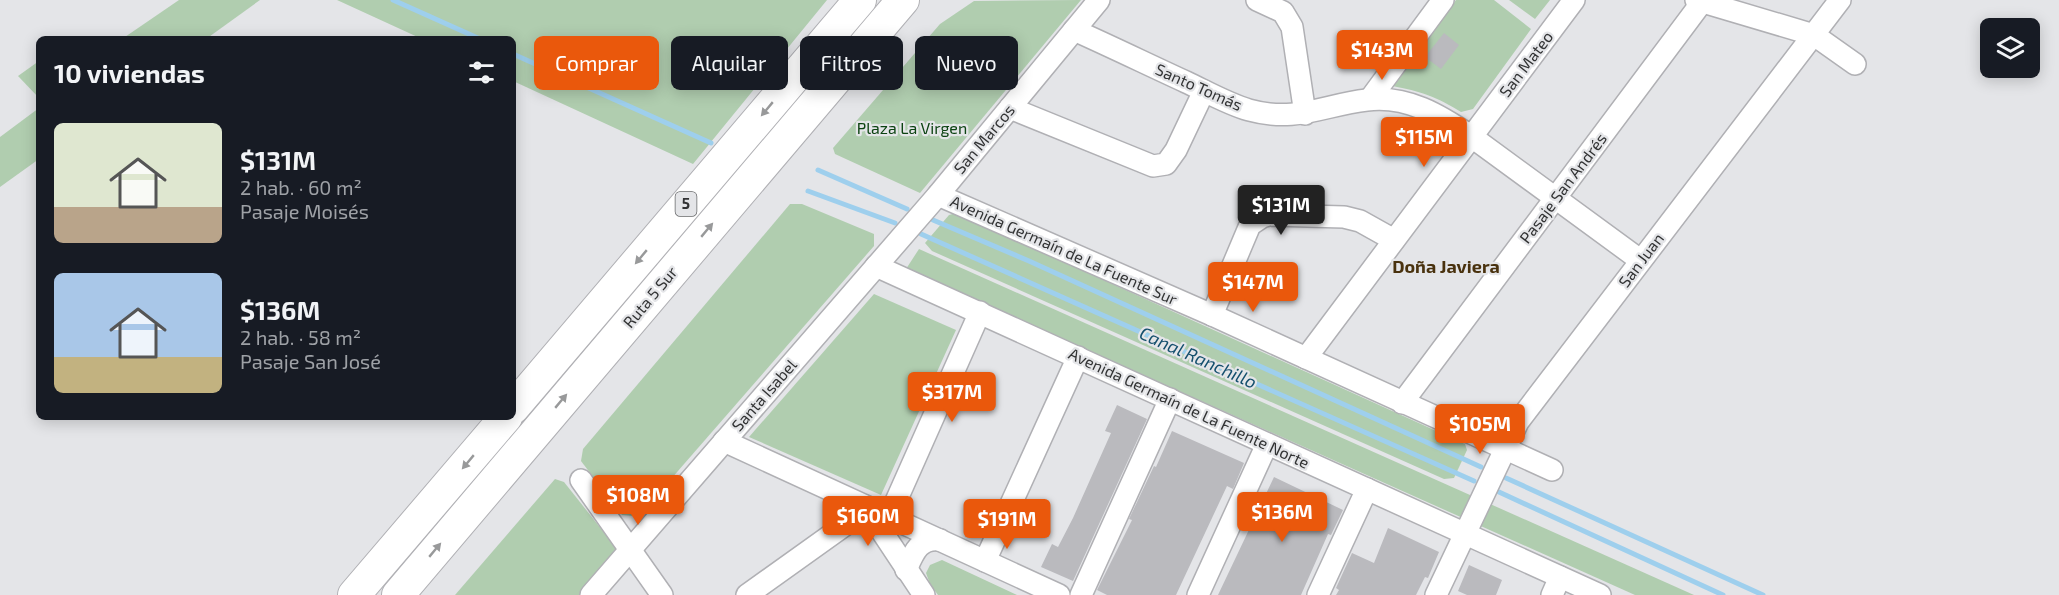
<!DOCTYPE html>
<html lang="es">
<meta charset="utf-8">
<style>
body{margin:0;font-family:"Exo 2",sans-serif;background:#20242c;color:#f1f3f6;height:100vh;display:flex;flex-direction:column;font-size:22px;white-space:nowrap}
*{box-sizing:border-box;margin:0}
p{font-size:20px;color:#9ea1a6}
.icon{flex:none;width:33px;height:33px;fill:none;stroke:currentColor;stroke-width:2;stroke-linecap:round;stroke-linejoin:round}
.map{position:relative;flex:1;overflow:hidden}
.sheet{position:absolute;left:36px;top:36px;width:480px;height:384px;display:flex;flex-direction:column;background:#171b24;border-radius:9px;box-shadow:0 3px 15px #0003}
.sheet>*{flex:none}
.guide{position:absolute;left:534px;top:36px;width:570px;height:54px;display:flex;gap:12px}
.buttons{position:absolute;left:1980px;top:18px;display:grid;gap:12px}
.buttons a{display:grid;place-items:center;width:60px;height:60px;border-radius:9px;background:#171b24;box-shadow:0 3px 15px #0003;font-size:30px}
.price{position:absolute;translate:-50% -51px;padding:0 14px;border-radius:6px;background:#ea580c;color:#fff;font-size:20px;line-height:39px;filter:drop-shadow(0 2px 3px #0008)}
.price::after{content:'';position:absolute;left:50%;top:36px;width:18px;height:14px;margin-left:-9px;background:inherit;clip-path:polygon(0 0,100% 0,50% 100%)}
.price.active{background:#222;color:#fff}
ul{padding:0;list-style:none}
li{display:flex;align-items:center;gap:18px;height:150px;padding:0 18px}
li span{display:grid;place-items:center;flex:none;width:168px;height:120px;border-radius:9px;color:#555}
li>.icon{margin-inline-start:auto}
span .icon{width:72px;height:72px;fill:#fffc;stroke-width:1}
li b{font-size:26px}
h2{display:flex;justify-content:space-between;align-items:center;height:72px;padding:0 18px;font-size:26px}
.tag{padding:0 21px;border-radius:9px;background:#171b24;box-shadow:0 3px 15px #0003;font-size:21px;line-height:54px}
.tag.active{background:#ea580c;color:#fff}
.map>svg:first-child{display:block}
.green{fill:#b0cdaf}
.lines{fill:none;stroke-linecap:round;stroke-linejoin:round}
.stream{stroke:#9ecfed;stroke-width:5}
.building{fill:#bababe}
.minor-casing{stroke:#b0b0b4;stroke-width:24}
.highway-casing{stroke:#b0b0b4;stroke-width:34}
.minor{stroke:#fff;stroke-width:21}
.highway{stroke:#fff;stroke-width:32}
.oneway{fill:#98999a}
.labels{text-anchor:middle;stroke-width:4.5;stroke-linejoin:round;paint-order:stroke}
.shield{fill:#e4e5e8;stroke:#67686a;stroke-width:1.5}
.shield-label{font-size:15px;font-weight:bold;fill:#323334}
.street-label{font-size:16px;fill:#323334;stroke:#e4e5e8}
.park-label{font-size:16px;fill:#0b4211;stroke:#e4e5e8}
.neighbourhood-label{font-size:18px;font-weight:bold;fill:#49320e;stroke:#e4e5e8}
.water-label{font-size:18px;font-style:italic;fill:#144f6d;stroke:#e4e5e8}
</style>
<div class="map">
<svg width="2059" height="595" viewBox="0 0 2059 595">
<rect width="100%" height="100%" fill="#e4e5e8"/>
<g class="green">
<path d="M179 0H260L206 39H122Z"/>
<path d="M337 0H827L693 164 513 81V39H422Z"/>
<path d="M1081 0 920 193 835 154 833 148 940 24 974 1Z"/>
<path d="M1456 0H1494L1531 29 1473 109 1461 112C1437 97 1420 91 1392 86Z"/>
<path d="M1509 0H1550L1535 19Z"/>
<path d="M39 61V98L18 76Z"/>
<path d="M39 108V159L0 187V137Z"/>
<path d="M790 204H802L874 234V246L644 510 634 516 622 515 581 461 583 449Z"/>
<path d="M956 213 1465 444 1467 450 1454 478 1444 479 932 251 925 243 949 215Z"/>
<path d="M919 249 1694 595H1635L906 269Z"/>
<path d="M874 294 956 330 881 495 749 437Z"/>
<path d="M555 479 564 482 618 550 579 595H455Z"/>
<path d="M942 560 1017 595H938L930 584 926 573 930 565Z"/>
</g>
<g class="lines">
<g class="stream">
<path d="M393 0 480 39"/>
<path d="M513 54 711 143"/>
<path d="M818 170 907 209"/>
<path d="M808 191 895 223"/>
<path d="M933 220 1029 261 1481 467"/>
<path d="M921 234 1474 481"/>
<path d="M1506 478 1763 595"/>
<path d="M1499 492 1723 595"/>
</g>
</g>
<g class="building">
<path d="M1444 33 1459 45 1441 69 1425 57Z"/>
<path d="M1117 405 1147 419 1073 581 1041 567 1052 544 1058 547 1073 518 1111 433 1105 431Z"/>
<path d="M1172 431 1244 463 1233 489 1227 486 1176 595H1107L1097 590 1132 520 1129 519 1154 466 1156 467Z"/>
<path d="M1274 477 1343 510 1331 535 1328 534 1301 595H1218Z"/>
<path d="M1388 528 1439 552 1428 578 1425 577 1416 595H1336L1339 590 1336 588 1352 553 1374 563Z"/>
<path d="M1469 565 1502 580 1496 595H1467L1458 591Z"/>
</g>
<g class="lines">
<g class="minor-casing">
<g id="minor">
<path d="M1257 0 1283 12 1292 27 1305 114"/>
<path d="M1696 0 1814 35 1855 64"/>
<path d="M1074 30C1112 47 1149 65 1186 82 1207 92 1228 104 1249 110 1296 123 1323 105 1367 100 1407 95 1440 115 1472 137L1640 260"/>
<path d="M1370 99 1443 0"/>
<path d="M1010 108 1153 166 1166 164 1176 150 1204 91"/>
<path d="M938 195 1212 315 1552 470"/>
<path d="M876 266 1600 595"/>
<path d="M1212 315 1250 225 1262 217 1269 215 1344 217 1360 221 1394 240"/>
<path d="M1306 358 1574 0"/>
<path d="M1402 403 1702 2"/>
<path d="M724 441 1059 595"/>
<path d="M581 480 662 595"/>
<path d="M865 506 924 595"/>
<path d="M889 517 980 312"/>
<path d="M985 561 1078 357"/>
<path d="M906 570C913 554 919 537 940 540"/>
<path d="M591 595 938 195 1099 0"/>
<path d="M747 595 866 510"/>
<path d="M1081 595 1170 399"/>
<path d="M1198 595 1267 444"/>
<path d="M1318 595 1367 489"/>
<path d="M1436 595 1518 422 1840 0"/>
<path d="M1552 595 1560 577"/>
</g>
</g>
<g class="highway-casing">
<g id="highway">
<path d="M513 408 860 0"/>
<path d="M354 595 506 417"/>
<path d="M398 595 903 0"/>
</g>
</g>
<use href="#minor" class="minor"/>
<use href="#highway" class="highway"/>
</g>
<defs><path id="oneway-solid" d="M-6-.8H1V-3.2L6.5 0L1 3.2V.8H-6Z" transform="scale(1.5)"/></defs>
<g class="oneway">
<use href="#oneway-solid" transform="translate(767 109) rotate(130)"/>
<use href="#oneway-solid" transform="translate(707 230) rotate(-50)"/>
<use href="#oneway-solid" transform="translate(641 257) rotate(130)"/>
<use href="#oneway-solid" transform="translate(561 401) rotate(-50)"/>
<use href="#oneway-solid" transform="translate(468 462) rotate(130)"/>
<use href="#oneway-solid" transform="translate(435 550) rotate(-50)"/>
</g>
<g class="labels">
<rect class="shield" x="675.5" y="192" width="21" height="24" rx="4.5"/>
<g class="shield-label">
<text x="686" y="209">5</text>
</g>
<g class="street-label">
<text transform="translate(1526 64) rotate(-53)" y="6">San Mateo</text>
<text transform="translate(1199 87) rotate(24)" y="6">Santo Tomás</text>
<text transform="translate(984 139) rotate(-50)" y="6">San Marcos</text>
<text transform="translate(1563 188) rotate(-53)" y="6">Pasaje San Andrés</text>
<text transform="translate(1064 250) rotate(24)" y="6">Avenida Germaín de La Fuente Sur</text>
<text transform="translate(1641 260) rotate(-53)" y="6">San Juan</text>
<text transform="translate(650 297) rotate(-50)" y="6">Ruta 5 Sur</text>
<text transform="translate(764 395) rotate(-49)" y="6">Santa Isabel</text>
<text transform="translate(1189 408) rotate(25)" y="6">Avenida Germaín de La Fuente Norte</text>
</g>
<g class="park-label">
<text x="912" y="134">Plaza La Virgen</text>
</g>
<g class="neighbourhood-label">
<text x="1446" y="273">Doña Javiera</text>
</g>
<g class="water-label">
<text transform="translate(1198 358) rotate(24)" y="6">Canal Ranchillo</text>
</g>
</g>
</svg>
<div class="buttons">
<a><svg class="icon" aria-label="layers" viewBox="0 0 24 24"><path d="M12 4l9 5-9 5-9-5zM3 14l9 5 9-5"/></svg></a>
</div>
<b class="price" style="left:1382px;top:81px">$143M</b>
<b class="price" style="left:1424px;top:168px">$115M</b>
<b class="price active" style="left:1281px;top:236px">$131M</b>
<b class="price" style="left:1253px;top:313px">$147M</b>
<b class="price" style="left:952px;top:423px">$317M</b>
<b class="price" style="left:1480px;top:455px">$105M</b>
<b class="price" style="left:638px;top:526px">$108M</b>
<b class="price" style="left:1282px;top:543px">$136M</b>
<b class="price" style="left:868px;top:547px">$160M</b>
<b class="price" style="left:1007px;top:550px">$191M</b>
<div class="guide">
<a class="tag active">Comprar</a>
<a class="tag">Alquilar</a>
<a class="tag">Filtros</a>
<a class="tag">Nuevo</a>
</div>
<section class="sheet">
<h2>10 viviendas<svg class="icon" aria-label="filters" viewBox="0 0 24 24"><path d="M4 7h16M4 17h16"/><circle cx="9" cy="7" r="2"/><circle cx="15" cy="17" r="2"/></svg></h2>
<ul>
<li><span style="background:linear-gradient(#dfe7d0 70%,#b9a48a 0)"><svg class="icon" aria-label="home" viewBox="0 0 24 24"><path d="M3 11l9-7 9 7M6 9v11h12V9"/></svg></span><div><b>$131M</b><p>2 hab. · 60 m²</p><p>Pasaje Moisés</p></div></li>
<li><span style="background:linear-gradient(#a9c7e8 70%,#c2b280 0)"><svg class="icon" aria-label="home" viewBox="0 0 24 24"><path d="M3 11l9-7 9 7M6 9v11h12V9"/></svg></span><div><b>$136M</b><p>2 hab. · 58 m²</p><p>Pasaje San José</p></div></li>
</ul>
</section>
</div>
